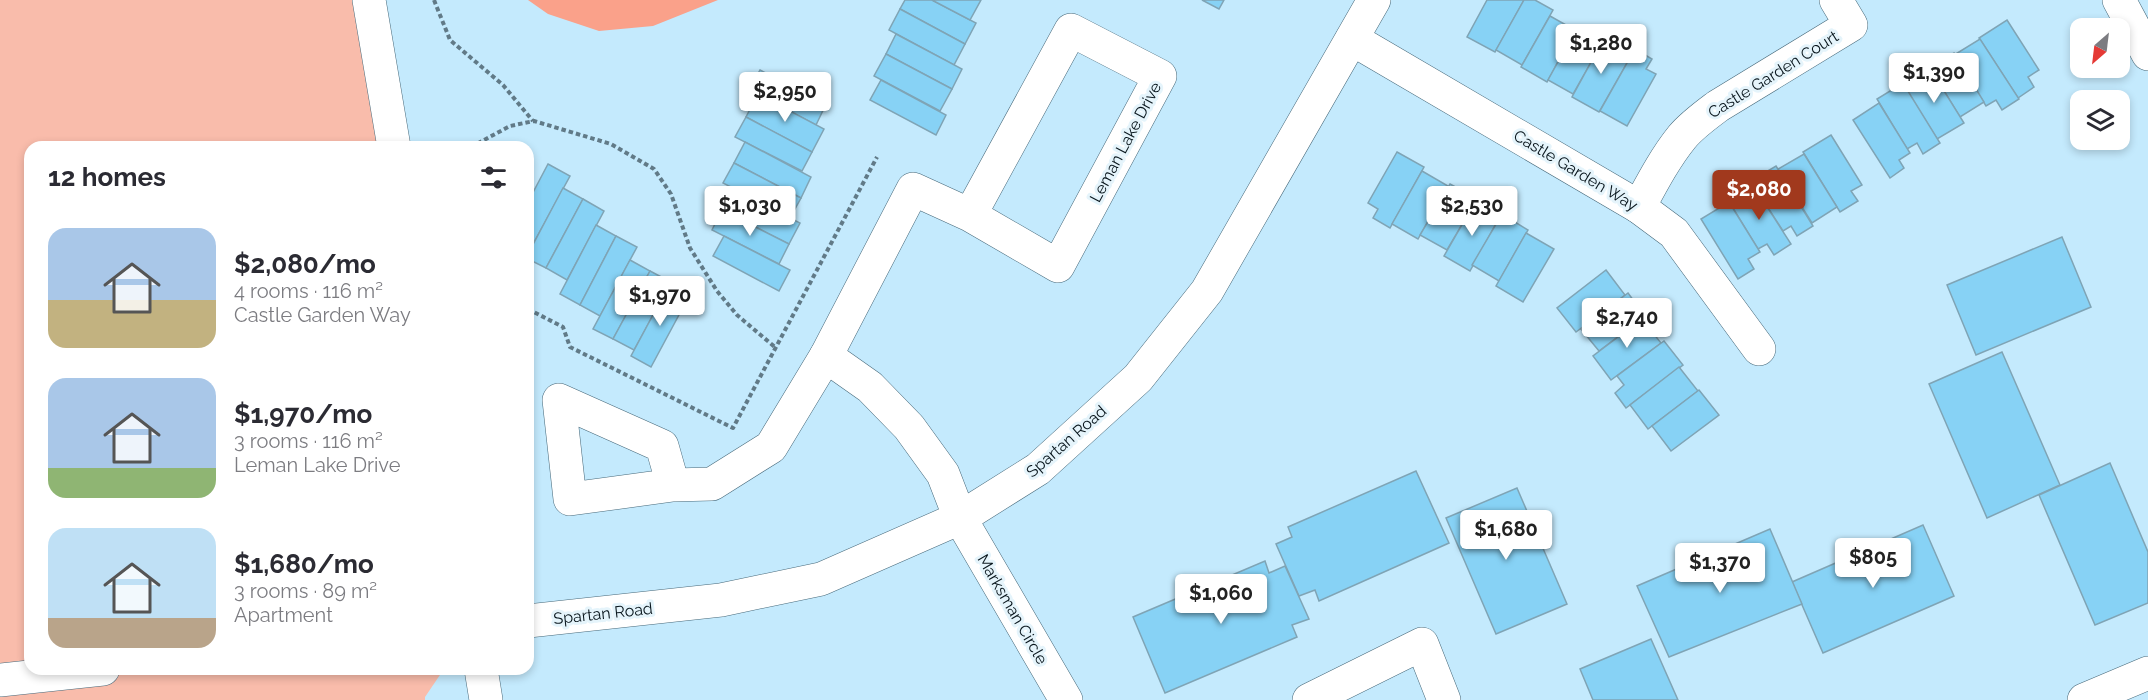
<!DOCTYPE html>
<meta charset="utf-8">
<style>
body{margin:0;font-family:Raleway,sans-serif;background:#f7f7f7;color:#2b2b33;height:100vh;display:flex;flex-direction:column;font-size:22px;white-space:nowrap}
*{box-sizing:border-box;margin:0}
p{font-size:20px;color:#7c7c81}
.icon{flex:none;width:33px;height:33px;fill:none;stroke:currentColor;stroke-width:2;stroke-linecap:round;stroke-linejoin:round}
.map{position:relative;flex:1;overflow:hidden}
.details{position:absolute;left:24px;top:141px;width:510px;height:534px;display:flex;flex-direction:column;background:#fff;border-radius:18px;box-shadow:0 3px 9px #0003}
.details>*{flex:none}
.needle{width:39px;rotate:208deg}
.fabs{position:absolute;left:2070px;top:18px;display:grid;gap:12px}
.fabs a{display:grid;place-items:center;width:60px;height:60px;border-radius:12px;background:#fff;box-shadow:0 3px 9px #0003;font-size:30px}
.price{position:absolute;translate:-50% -51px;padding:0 14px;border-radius:6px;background:#fff;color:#222;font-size:20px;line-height:39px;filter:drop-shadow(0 2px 3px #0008)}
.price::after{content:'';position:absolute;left:50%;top:36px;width:18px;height:14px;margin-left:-9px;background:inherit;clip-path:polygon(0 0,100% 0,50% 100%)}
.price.active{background:#a1391d;color:#fff}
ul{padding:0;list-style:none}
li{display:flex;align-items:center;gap:18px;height:150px;padding:0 24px}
li span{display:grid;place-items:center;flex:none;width:168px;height:120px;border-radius:18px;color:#555}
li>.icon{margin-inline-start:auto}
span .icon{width:72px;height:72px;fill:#fffc;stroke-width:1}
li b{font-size:26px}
h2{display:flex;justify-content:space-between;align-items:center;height:72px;padding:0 24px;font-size:26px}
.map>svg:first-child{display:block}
.green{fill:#f9bcab}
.water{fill:#faa18a}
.building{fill:#87d2f5;stroke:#7fa4b5;stroke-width:1.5}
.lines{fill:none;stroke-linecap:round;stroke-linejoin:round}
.minor-casing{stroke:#47697a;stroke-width:34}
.path{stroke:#617a87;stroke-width:4;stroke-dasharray:4.5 3;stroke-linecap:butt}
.minor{stroke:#fff;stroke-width:33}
.labels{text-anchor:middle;stroke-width:6;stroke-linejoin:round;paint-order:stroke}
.street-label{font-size:16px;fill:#07141b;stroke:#e5f4fb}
</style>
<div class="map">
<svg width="2148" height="700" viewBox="0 0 2148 700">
<rect width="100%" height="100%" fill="#c4eafd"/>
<path class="green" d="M0 0H369L394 147H30V669H444L425 697V700H0Z"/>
<path class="water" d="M528 0H718L653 26 599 31 548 14Z"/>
<g class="building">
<path d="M905 0H932L976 23 965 44 900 9Z"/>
<path d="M932 0H981L970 20Z"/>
<path d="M1202 0H1224L1219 9Z"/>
<path d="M1487 0H1524L1495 52 1467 37Z"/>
<path d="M1524 0H1535L1553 10 1522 65 1496 50Z"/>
<path d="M900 9 965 44 954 65 889 30Z"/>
<path d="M1550 16 1575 30 1547 82 1521 67Z"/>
<path d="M2007 20 2039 70 2028 77 2034 87 2018 98 1979 38Z"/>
<path d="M1578 26 1603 41 1573 94 1548 80Z"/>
<path d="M896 34 962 69 952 89 886 54Z"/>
<path d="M1606 35 1624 46 1619 56 1628 61 1599 112 1572 97Z"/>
<path d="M1980 39 2019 99 2002 110 1996 100 1986 106 1954 55Z"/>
<path d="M1635 49 1652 59 1646 69 1656 74 1627 126 1600 111Z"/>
<path d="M1954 53 1984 102 1960 117 1930 68Z"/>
<path d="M886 54 952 89 940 111 874 76Z"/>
<path d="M760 70 826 104 816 125 749 90Z"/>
<path d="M1931 70 1964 123 1937 139 1904 86Z"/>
<path d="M881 80 946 115 936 135 870 100Z"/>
<path d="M1903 83 1940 143 1923 154 1917 143 1907 149 1877 99Z"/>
<path d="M758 94 824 129 812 152 746 117Z"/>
<path d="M1879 103 1910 153 1899 160 1904 168 1890 178 1853 120Z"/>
<path d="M746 117 812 152 802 171 735 137Z"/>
<path d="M1831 135 1862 185 1851 191 1858 201 1840 212 1803 152Z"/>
<path d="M745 142 811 177 801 198 734 163Z"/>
<path d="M1397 152 1424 167 1390 228 1373 218 1378 209 1368 203Z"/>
<path d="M1804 154 1837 207 1812 223 1778 169Z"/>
<path d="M734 163 801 198 790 218 723 183Z"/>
<path d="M548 164 570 176 533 244 528 242V202Z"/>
<path d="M1776 166 1813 226 1797 236 1791 226 1783 231 1751 181Z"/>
<path d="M1422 171 1448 186 1418 239 1392 224Z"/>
<path d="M1450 184 1477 199 1447 250 1420 235Z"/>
<path d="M1753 185 1791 244 1774 255 1767 244 1758 249 1728 200Z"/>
<path d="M563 188 583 199 546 268 528 259V254Z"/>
<path d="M734 189 800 223 789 244 722 210Z"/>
<path d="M583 199 604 211 567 280 546 268Z"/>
<path d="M1729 202 1760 252 1748 259 1754 269 1738 279 1701 219Z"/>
<path d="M1474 204 1499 218 1470 271 1444 256Z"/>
<path d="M722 210 789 244 779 264 712 230Z"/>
<path d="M1502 214 1528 230 1499 281 1472 265Z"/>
<path d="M596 225 616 236 580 305 560 294Z"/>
<path d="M1526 233 1554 249 1523 302 1496 286Z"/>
<path d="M616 236 637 247 600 316 580 305Z"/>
<path d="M724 236 790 270 779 291 713 256Z"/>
<path d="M2062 237 2091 307 1976 355 1947 285Z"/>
<path d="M630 260 650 271 613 339 593 329Z"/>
<path d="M1606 270 1625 295 1576 332 1557 308Z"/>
<path d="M650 271 671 282 634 350 613 339Z"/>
<path d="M668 287 688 298 651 367 631 356Z"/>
<path d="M1628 293 1645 316 1599 351 1581 329Z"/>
<path d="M1642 319 1661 343 1611 380 1593 356Z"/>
<path d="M1664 341 1683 365 1626 408 1615 393 1624 385 1617 376Z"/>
<path d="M2002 352 2060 485 1987 518 1929 384Z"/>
<path d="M1679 367 1698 391 1648 429 1630 405Z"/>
<path d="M1699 390 1719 415 1671 451 1652 426Z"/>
<path d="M2110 463 2148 552V603L2095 625 2039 495Z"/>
<path d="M1416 471 1449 543 1319 601 1315 590 1299 596 1276 544 1292 537 1288 527Z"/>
<path d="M1517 488 1567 604 1496 634 1446 518Z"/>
<path d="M1923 525 1954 596 1823 653 1792 582Z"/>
<path d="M1770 529 1802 604 1669 657 1637 586Z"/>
<path d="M1265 561 1269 573 1285 566 1309 619 1292 625 1297 637 1165 693 1133 617Z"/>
<path d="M1651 639 1678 700H1593L1580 669Z"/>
</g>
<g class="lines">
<g class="minor-casing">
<g id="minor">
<path d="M369 0 394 147"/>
<path d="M2119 0 2148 54"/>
<path d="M1352 39 1639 207 1674 233 1759 349"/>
<path d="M1639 207C1652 183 1665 158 1682 137 1692 125 1706 115 1718 106L1851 25 1836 0"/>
<path d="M826 356 870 387 909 427 943 474 960 518 1066 700"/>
<path d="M673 485 570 499 559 400 662 446 673 485 712 484 771 447 826 356 913 189 970 215 1071 30 1160 76 1058 266 970 215"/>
<path d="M528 621 721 600 821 579 960 518 1038 469 1138 378 1207 291 1374 0"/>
<path d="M481 669 486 700"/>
<path d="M0 680 103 669"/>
<path d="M1309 700 1422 644 1444 700"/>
<path d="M2084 700 2148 673"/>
</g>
</g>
<g class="path">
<path d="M434 0 450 40 503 85 533 121"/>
<path d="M471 147 510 126 534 121 611 144 654 169 671 194 690 248 717 291 737 315 776 348"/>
<path d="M528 309 563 327 570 347 733 428 877 157"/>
</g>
<use href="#minor" class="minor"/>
</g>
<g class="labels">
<g class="street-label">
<text transform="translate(1773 74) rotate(-32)" y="6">Castle Garden Court</text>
<text transform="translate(1125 142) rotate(-62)" y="6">Leman Lake Drive</text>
<text transform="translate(1576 170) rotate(31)" y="6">Castle Garden Way</text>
<text transform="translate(1066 441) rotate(-41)" y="6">Spartan Road</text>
<text transform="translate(1013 609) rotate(60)" y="6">Marksman Circle</text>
<text transform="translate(603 613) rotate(-6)" y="6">Spartan Road</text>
</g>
</g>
</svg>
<div class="fabs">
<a><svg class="needle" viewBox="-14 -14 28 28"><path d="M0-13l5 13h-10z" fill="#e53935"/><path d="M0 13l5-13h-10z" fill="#7c7c81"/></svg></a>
<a><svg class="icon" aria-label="layers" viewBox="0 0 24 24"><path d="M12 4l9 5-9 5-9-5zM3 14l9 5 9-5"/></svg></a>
</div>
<b class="price" style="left:1601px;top:75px">$1,280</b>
<b class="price" style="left:1934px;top:104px">$1,390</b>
<b class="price" style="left:785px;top:123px">$2,950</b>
<b class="price active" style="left:1759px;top:221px">$2,080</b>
<b class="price" style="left:750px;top:237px">$1,030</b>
<b class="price" style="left:1472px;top:237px">$2,530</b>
<b class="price" style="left:660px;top:327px">$1,970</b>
<b class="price" style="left:1627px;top:349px">$2,740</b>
<b class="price" style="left:1506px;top:561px">$1,680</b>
<b class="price" style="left:1873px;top:589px">$805</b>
<b class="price" style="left:1720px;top:594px">$1,370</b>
<b class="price" style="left:1221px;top:625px">$1,060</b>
<section class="details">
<h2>12 homes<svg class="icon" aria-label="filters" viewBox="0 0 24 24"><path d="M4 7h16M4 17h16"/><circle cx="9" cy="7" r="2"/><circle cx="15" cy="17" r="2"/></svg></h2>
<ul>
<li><span style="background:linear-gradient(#a9c7e8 60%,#c2b280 0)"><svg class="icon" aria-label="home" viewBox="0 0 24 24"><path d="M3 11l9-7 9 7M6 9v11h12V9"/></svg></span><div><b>$2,080/mo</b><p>4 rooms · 116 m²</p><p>Castle Garden Way</p></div></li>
<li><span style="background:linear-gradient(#a9c7e8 75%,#8fb573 0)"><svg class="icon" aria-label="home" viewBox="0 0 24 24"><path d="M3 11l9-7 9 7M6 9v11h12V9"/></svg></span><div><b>$1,970/mo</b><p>3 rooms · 116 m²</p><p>Leman Lake Drive</p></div></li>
<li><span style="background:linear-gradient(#bfe0f5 75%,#b9a48a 0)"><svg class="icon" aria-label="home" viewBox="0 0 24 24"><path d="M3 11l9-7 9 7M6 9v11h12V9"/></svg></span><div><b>$1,680/mo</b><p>3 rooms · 89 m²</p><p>Apartment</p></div></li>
</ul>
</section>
</div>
